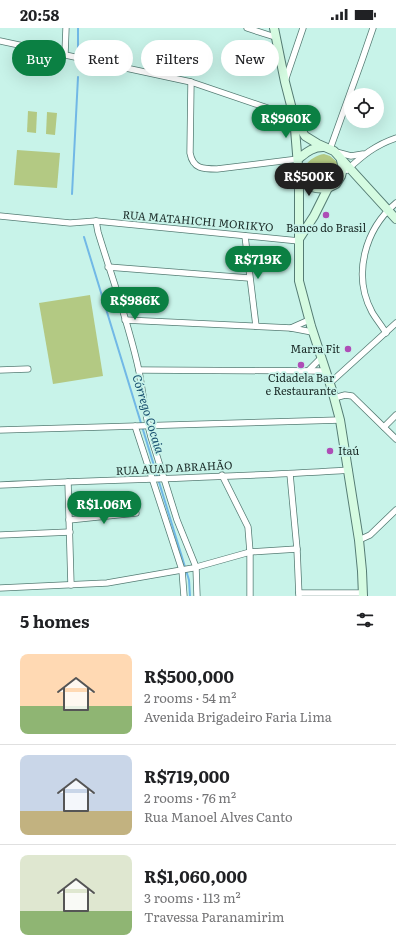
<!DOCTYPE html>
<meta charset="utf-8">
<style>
body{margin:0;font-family:Literata,serif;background:#f6f6f6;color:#202124;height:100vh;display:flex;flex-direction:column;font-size:15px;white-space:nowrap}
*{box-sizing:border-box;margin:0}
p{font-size:13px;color:#757577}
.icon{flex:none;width:22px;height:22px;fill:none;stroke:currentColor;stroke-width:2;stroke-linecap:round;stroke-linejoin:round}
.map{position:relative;height:568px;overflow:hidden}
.panel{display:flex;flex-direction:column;background:#fff;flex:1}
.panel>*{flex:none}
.banner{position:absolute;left:12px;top:12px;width:372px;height:36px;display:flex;gap:8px}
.buttons{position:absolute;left:344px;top:60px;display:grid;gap:8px}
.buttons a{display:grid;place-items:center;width:40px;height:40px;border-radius:50%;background:#fff;box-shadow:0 4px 16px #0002;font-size:20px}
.price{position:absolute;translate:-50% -34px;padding:0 9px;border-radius:14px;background:#0b8043;color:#fff;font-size:13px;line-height:26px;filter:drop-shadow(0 1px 2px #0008)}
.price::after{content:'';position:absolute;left:50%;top:24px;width:12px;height:9px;margin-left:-6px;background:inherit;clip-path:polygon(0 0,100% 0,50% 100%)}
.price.active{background:#222;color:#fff}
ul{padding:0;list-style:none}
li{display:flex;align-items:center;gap:12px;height:100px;padding:0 20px}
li+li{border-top:1px solid #e0e0e0}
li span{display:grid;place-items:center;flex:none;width:112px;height:80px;border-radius:8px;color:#555}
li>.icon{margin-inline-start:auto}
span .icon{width:48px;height:48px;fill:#fffc;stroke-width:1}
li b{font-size:17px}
h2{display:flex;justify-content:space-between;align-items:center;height:48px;padding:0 20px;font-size:17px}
.tag{padding:0 14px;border-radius:18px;background:#fff;box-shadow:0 4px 16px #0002;font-size:14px;line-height:36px}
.tag.active{background:#0b8043;color:#fff}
.status{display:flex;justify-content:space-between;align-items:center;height:28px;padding:0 20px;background:#fff;direction:ltr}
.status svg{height:11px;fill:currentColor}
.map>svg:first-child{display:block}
.green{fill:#b3c983}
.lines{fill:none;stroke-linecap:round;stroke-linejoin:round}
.stream{stroke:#71b8e6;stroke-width:2}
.minor-casing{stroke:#557c74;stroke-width:7}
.secondary-casing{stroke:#557c74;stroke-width:10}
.minor{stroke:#fff;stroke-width:5.5}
.secondary{stroke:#d5fbe1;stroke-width:8}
.poi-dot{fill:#ae4db6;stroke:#c8f3e9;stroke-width:1.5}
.labels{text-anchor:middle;stroke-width:3.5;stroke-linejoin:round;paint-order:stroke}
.street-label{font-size:11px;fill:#192926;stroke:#c8f3e9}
.poi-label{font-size:11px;fill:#192926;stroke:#c8f3e9}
.water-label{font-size:12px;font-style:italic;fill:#19506f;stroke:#c8f3e9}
</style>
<div class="status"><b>20:58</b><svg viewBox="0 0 49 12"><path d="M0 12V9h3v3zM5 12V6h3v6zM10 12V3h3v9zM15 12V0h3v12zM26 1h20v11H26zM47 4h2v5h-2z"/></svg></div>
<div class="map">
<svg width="396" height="568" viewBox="0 0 396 568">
<rect width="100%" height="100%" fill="#c8f3e9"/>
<g class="green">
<path d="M28 83 37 84 36 105 27 104Z"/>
<path d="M47 84 57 85 55 107 46 106Z"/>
<path d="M17 122 60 125 57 160 14 157Z"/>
<path d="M324 126 330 128 337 134V141L328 154 322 158C319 158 315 158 312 156 293 146 309 128 324 126Z"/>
<path d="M90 267 103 348 53 356 39 275Z"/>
</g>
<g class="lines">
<g class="stream">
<path d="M78 0V24"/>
<path d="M72 166 78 49"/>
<path d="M84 209 189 552 190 568"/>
</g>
<g class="minor-casing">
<g id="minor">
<path d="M247 0 275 9"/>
<path d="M0 13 191 54 294 89"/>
<path d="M65 26 66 0"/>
<path d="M285 53 303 0"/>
<path d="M191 54 190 125C193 141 203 141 217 141L298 131"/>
<path d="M330 121 362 32 373 0"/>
<path d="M336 124 351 128 363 126"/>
<path d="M347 142C362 128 375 117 396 110"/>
<path d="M0 188 70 195 96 193 299 213"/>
<path d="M96 193 98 204C112 250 129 296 139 343 143 365 145 387 151 409L177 492 196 539 197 568"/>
<path d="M245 208 256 298"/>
<path d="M108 239 249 250"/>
<path d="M125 292 291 300 312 304"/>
<path d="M291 300 309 292"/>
<path d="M386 305C382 298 376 291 372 284 352 247 365 201 396 175"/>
<path d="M0 342 28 341"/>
<path d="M139 342 325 343"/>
<path d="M309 342 321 330"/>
<path d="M330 355 396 295"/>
<path d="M334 370 345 367 352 368 396 411"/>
<path d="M135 398 182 542 184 568"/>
<path d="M384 399 396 387"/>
<path d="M0 402 340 392"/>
<path d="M290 446 297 521 299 568"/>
<path d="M222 447 248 499 250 524V568"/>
<path d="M68 454 71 557"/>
<path d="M0 457C116 451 233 450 349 442"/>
<path d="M69 492 136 485"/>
<path d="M0 507 70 504"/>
<path d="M359 512 370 507 396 482"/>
<path d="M0 560 107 555 193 540 250 524 297 521"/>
<path d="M299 565H363"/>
</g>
</g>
<g class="secondary-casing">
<g id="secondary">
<path d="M274 0 285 54 294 89 299 150V253L311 298 332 362 340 392 359 512 362 543 363 568"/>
<path d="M296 93 305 108 318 116 334 123 396 191"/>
<path d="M298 131C306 125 312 119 323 119"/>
<path d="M299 150C308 159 316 162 328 160"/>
<path d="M299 211 314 188 328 160 336 156 341 148 343 140 341 132"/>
</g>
</g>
<use href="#minor" class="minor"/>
<use href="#secondary" class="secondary"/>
</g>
<g class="poi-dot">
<circle cx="326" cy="187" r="4"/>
<circle cx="348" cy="321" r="4"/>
<circle cx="301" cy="337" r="4"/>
<circle cx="330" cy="423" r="4"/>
</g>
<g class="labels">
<g class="street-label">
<text transform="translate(198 193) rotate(5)" y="4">RUA MATAHICHI MORIKYO</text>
<text transform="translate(174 440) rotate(-3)" y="4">RUA AUAD ABRAHÃO</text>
</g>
<g class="poi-label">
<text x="326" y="204">Banco do Brasil</text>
<text x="340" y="325" text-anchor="end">Marra Fit</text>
<text x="301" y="354">Cidadela Bar<tspan x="301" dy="13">e Restaurante</tspan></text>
<text x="338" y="427" text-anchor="start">Itaú</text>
</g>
<g class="water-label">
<text transform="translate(148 386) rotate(73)" y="4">Córrego Cocaia</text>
</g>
</g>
</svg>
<div class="buttons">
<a><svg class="icon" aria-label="locate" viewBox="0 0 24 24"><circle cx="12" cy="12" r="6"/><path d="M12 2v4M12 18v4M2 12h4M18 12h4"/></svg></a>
</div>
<b class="price" style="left:286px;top:111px">R$960K</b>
<b class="price active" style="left:309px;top:169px">R$500K</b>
<b class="price" style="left:258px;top:252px">R$719K</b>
<b class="price" style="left:135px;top:293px">R$986K</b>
<b class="price" style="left:104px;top:497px">R$1.06M</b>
<div class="banner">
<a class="tag active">Buy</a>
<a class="tag">Rent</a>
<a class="tag">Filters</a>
<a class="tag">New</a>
</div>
</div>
<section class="panel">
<h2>5 homes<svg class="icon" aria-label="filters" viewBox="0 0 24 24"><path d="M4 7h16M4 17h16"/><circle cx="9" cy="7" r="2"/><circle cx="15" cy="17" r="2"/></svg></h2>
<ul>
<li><span style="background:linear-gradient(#ffd9b3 65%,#8fb573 0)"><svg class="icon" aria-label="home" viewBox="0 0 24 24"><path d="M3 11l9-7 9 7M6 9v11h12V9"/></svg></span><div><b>R$500,000</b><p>2 rooms · 54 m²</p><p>Avenida Brigadeiro Faria Lima</p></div></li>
<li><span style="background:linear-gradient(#c9d6e8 70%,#c2b280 0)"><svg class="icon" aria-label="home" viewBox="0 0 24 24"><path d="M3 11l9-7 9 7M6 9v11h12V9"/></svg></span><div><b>R$719,000</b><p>2 rooms · 76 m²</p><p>Rua Manoel Alves Canto</p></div></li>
<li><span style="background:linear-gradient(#dfe7d0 70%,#8fb573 0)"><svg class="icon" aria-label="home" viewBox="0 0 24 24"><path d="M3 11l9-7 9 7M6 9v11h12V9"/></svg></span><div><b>R$1,060,000</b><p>3 rooms · 113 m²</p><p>Travessa Paranamirim</p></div></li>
</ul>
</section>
